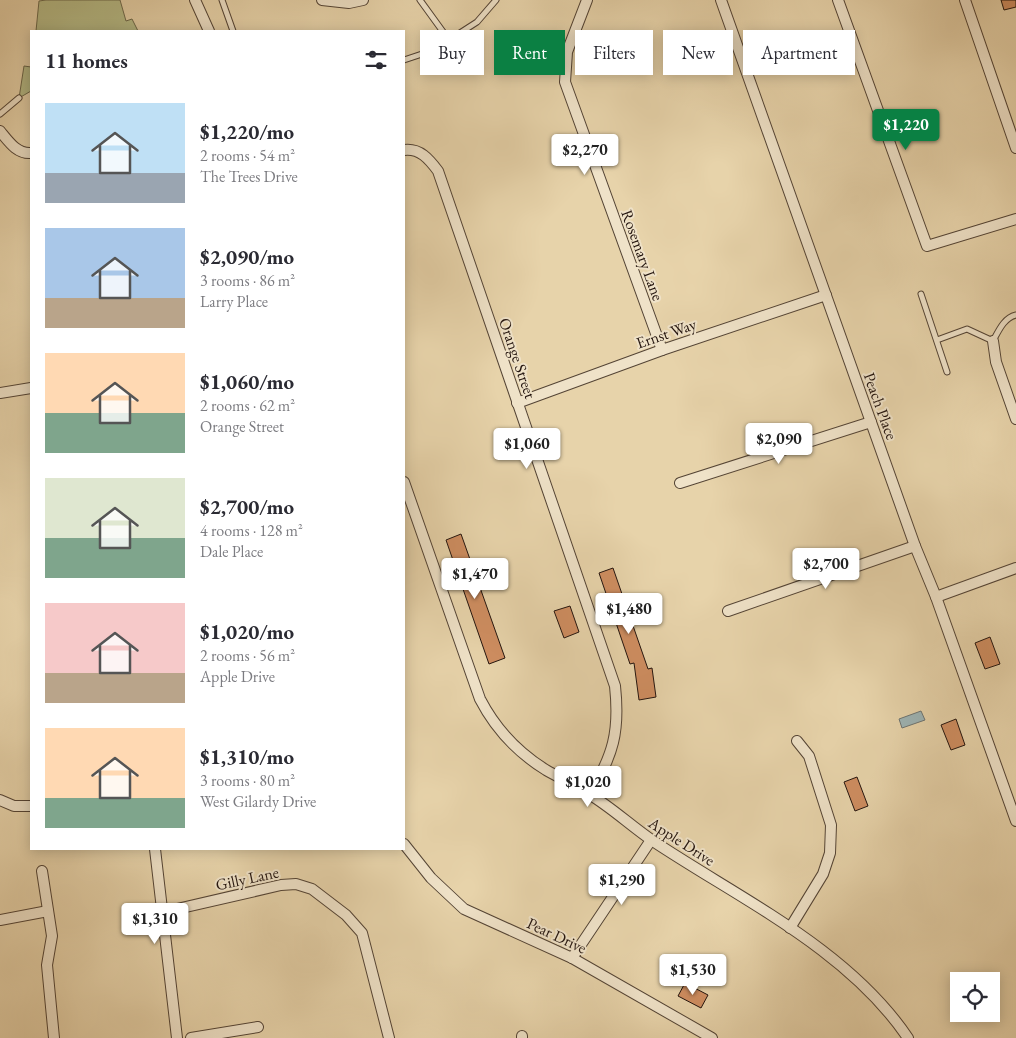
<!DOCTYPE html>
<meta charset="utf-8">
<style>
body{margin:0;font-family:"EB Garamond",serif;background:#f7f7f7;color:#2b2b33;height:100vh;display:flex;flex-direction:column;font-size:19px;white-space:nowrap}
*{box-sizing:border-box;margin:0}
p{font-size:16px;color:#7c7c81}
.icon{flex:none;width:28px;height:28px;fill:none;stroke:currentColor;stroke-width:2;stroke-linecap:round;stroke-linejoin:round}
.map{position:relative;flex:1;overflow:hidden}
.details{position:absolute;left:30px;top:30px;width:375px;height:820px;display:flex;flex-direction:column;background:#fff;border-radius:0px;box-shadow:0 2px 12px #0003}
.details>*{flex:none}
.hud{position:absolute;left:420px;top:30px;width:475px;height:45px;display:flex;gap:10px}
.buttons{position:absolute;left:950px;top:972px;display:grid;gap:10px}
.buttons a{display:grid;place-items:center;width:50px;height:50px;border-radius:0px;background:#fff;box-shadow:0 2px 12px #0003;font-size:25px}
.price{position:absolute;translate:-50% -42px;padding:0 11px;border-radius:5px;background:#fff;color:#222;font-size:16px;line-height:32px;filter:drop-shadow(0 1px 2px #0008)}
.price::after{content:'';position:absolute;left:50%;top:30px;width:15px;height:11px;margin-left:-8px;background:inherit;clip-path:polygon(0 0,100% 0,50% 100%)}
.price.selected{background:#0b8043;color:#fff}
ul{padding:0;list-style:none}
li{display:flex;align-items:center;gap:15px;height:125px;padding:0 15px}
li span{display:grid;place-items:center;flex:none;width:140px;height:100px;border-radius:0px;color:#555}
li>.icon{margin-inline-start:auto}
span .icon{width:60px;height:60px;fill:#fffc;stroke-width:1}
li b{font-size:21px}
h2{display:flex;justify-content:space-between;align-items:center;height:60px;padding:0 15px;font-size:21px}
.pill{padding:0 18px;border-radius:0px;background:#fff;box-shadow:0 2px 12px #0003;font-size:18px;line-height:45px}
.pill.selected{background:#0b8043;color:#fff}
.map>svg:first-child{display:block}
.green{fill:#b6bc88;stroke:#6c684b}
.water{fill:#9db4b5;stroke:#6c7472}
.building{fill:#cf8e61;stroke:#23140e}
.lines{fill:none;stroke-linecap:round;stroke-linejoin:round}
.lane-casing{stroke:#544435;stroke-width:7}
.street-casing{stroke:#544435;stroke-width:12}
.lane{stroke:#efe2c8;stroke-width:5}
.street{stroke:#efe2c8;stroke-width:10}
.labels{text-anchor:middle;stroke-width:4;stroke-linejoin:round;paint-order:stroke}
.street-label{font-size:16px;fill:#23140e;stroke:#efe2c8}
</style>
<div class="map">
<svg width="1016" height="1038" viewBox="0 0 1016 1038">
<rect width="100%" height="100%" fill="#e7d3aa"/>
<filter id="stains"><feTurbulence type="fractalNoise" baseFrequency=".004" numOctaves="4"/><feColorMatrix values="0 0 0 0 .2 0 0 0 0 .09 0 0 0 0 .02 0 0 0 .5 -.17"/></filter>
<radialGradient id="worn" r=".72"><stop offset=".6" stop-color="#630" stop-opacity="0"/><stop offset="1" stop-color="#630" stop-opacity=".3"/></radialGradient>
<g class="green">
<path d="M46 0H120L126 21 132 19 138 31H36L39 1Z"/>
<path d="M24 66 31 67V91L19 98Z"/>
</g>
<path class="water" d="M921 711 925 720 902 728 899 719Z"/>
<g class="building">
<path d="M1001 0H1016V7L1004 10Z"/>
<path d="M461 534 505 658 489 664 446 540Z"/>
<path d="M613 568 648 669 652 668 656 697 639 700 634 663 630 664 599 573Z"/>
<path d="M570 606 579 632 564 638 554 611Z"/>
<path d="M990 637 1000 664 985 669 975 643Z"/>
<path d="M956 719 965 745 951 750 941 725Z"/>
<path d="M857 777 868 806 855 811 844 782Z"/>
<path d="M685 983 708 995 701 1008 678 996Z"/>
</g>
<g class="lines">
<g class="lane-casing">
<g id="lane">
<path d="M222 0 233 31"/>
<path d="M449 40 477 22 496 0"/>
<path d="M404 60 425 53 449 40 420 0"/>
<path d="M0 114 19 98"/>
<path d="M921 294 947 372"/>
<path d="M937 340 967 329 993 341C999 330 1004 318 1016 315"/>
</g>
</g>
<g class="street-casing">
<g id="street">
<path d="M195 0 209 31"/>
<path d="M322 0 349 3 363 0"/>
<path d="M587 0 567 52 565 82 662 350"/>
<path d="M721 0 915 546 936 597 1016 821"/>
<path d="M838 0 927 246 1016 219"/>
<path d="M965 0 1016 148"/>
<path d="M0 131C9 142 17 154 31 153"/>
<path d="M404 150C420 148 429 159 438 171L615 686C620 732 613 755 590 794"/>
<path d="M993 341 996 362 1016 419"/>
<path d="M0 393 31 388"/>
<path d="M517 403 662 350 826 295"/>
<path d="M404 482 480 699C495 728 517 752 546 770 560 778 575 785 589 794 611 807 631 826 653 841 740 899 848 949 908 1038"/>
<path d="M680 483 871 422"/>
<path d="M936 597 1016 568"/>
<path d="M728 611 915 546"/>
<path d="M0 800 14 806H31"/>
<path d="M404 844 431 878 464 909 572 958 712 1038"/>
<path d="M155 849 177 1038"/>
<path d="M42 871 52 936 47 965 54 1038"/>
<path d="M164 912 281 885 296 884 312 889 346 915 362 933 389 1038"/>
<path d="M0 920 48 911"/>
<path d="M790 928 823 874 830 853 831 825 809 756 797 741"/>
<path d="M572 958 651 840"/>
<path d="M522 1036V1038"/>
<path d="M191 1038 258 1027"/>
</g>
</g>
<use href="#lane" class="lane"/>
<use href="#street" class="street"/>
</g>
<g class="labels">
<g class="street-label">
<text transform="translate(643 255) rotate(70)" y="6">Rosemary Lane</text>
<text transform="translate(666 333) rotate(-19)" y="6">Ernst Way</text>
<text transform="translate(518 358) rotate(71)" y="6">Orange Street</text>
<text transform="translate(881 406) rotate(70)" y="6">Peach Place</text>
<text transform="translate(682 841) rotate(33)" y="6">Apple Drive</text>
<text transform="translate(247 878) rotate(-12)" y="6">Gilly Lane</text>
<text transform="translate(557 935) rotate(25)" y="6">Pear Drive</text>
</g>
</g>
<rect width="100%" height="100%" filter="url(#stains)"/>
<rect width="100%" height="100%" fill="url(#worn)"/>
</svg>
<div class="buttons">
<a><svg class="icon" aria-label="locate" viewBox="0 0 24 24"><circle cx="12" cy="12" r="6"/><path d="M12 2v4M12 18v4M2 12h4M18 12h4"/></svg></a>
</div>
<b class="price selected" style="left:906px;top:151px">$1,220</b>
<b class="price" style="left:585px;top:176px">$2,270</b>
<b class="price" style="left:779px;top:465px">$2,090</b>
<b class="price" style="left:527px;top:470px">$1,060</b>
<b class="price" style="left:826px;top:590px">$2,700</b>
<b class="price" style="left:475px;top:600px">$1,470</b>
<b class="price" style="left:629px;top:635px">$1,480</b>
<b class="price" style="left:588px;top:808px">$1,020</b>
<b class="price" style="left:622px;top:906px">$1,290</b>
<b class="price" style="left:155px;top:945px">$1,310</b>
<b class="price" style="left:693px;top:996px">$1,530</b>
<div class="hud">
<a class="pill">Buy</a>
<a class="pill selected">Rent</a>
<a class="pill">Filters</a>
<a class="pill">New</a>
<a class="pill">Apartment</a>
</div>
<section class="details">
<h2>11 homes<svg class="icon" aria-label="filters" viewBox="0 0 24 24"><path d="M4 7h16M4 17h16"/><circle cx="9" cy="7" r="2"/><circle cx="15" cy="17" r="2"/></svg></h2>
<ul>
<li><span style="background:linear-gradient(#bfe0f5 70%,#9aa5b1 0)"><svg class="icon" aria-label="home" viewBox="0 0 24 24"><path d="M3 11l9-7 9 7M6 9v11h12V9"/></svg></span><div><b>$1,220/mo</b><p>2 rooms · 54 m²</p><p>The Trees Drive</p></div></li>
<li><span style="background:linear-gradient(#a9c7e8 70%,#b9a48a 0)"><svg class="icon" aria-label="home" viewBox="0 0 24 24"><path d="M3 11l9-7 9 7M6 9v11h12V9"/></svg></span><div><b>$2,090/mo</b><p>3 rooms · 86 m²</p><p>Larry Place</p></div></li>
<li><span style="background:linear-gradient(#ffd9b3 60%,#7fa58c 0)"><svg class="icon" aria-label="home" viewBox="0 0 24 24"><path d="M3 11l9-7 9 7M6 9v11h12V9"/></svg></span><div><b>$1,060/mo</b><p>2 rooms · 62 m²</p><p>Orange Street</p></div></li>
<li><span style="background:linear-gradient(#dfe7d0 60%,#7fa58c 0)"><svg class="icon" aria-label="home" viewBox="0 0 24 24"><path d="M3 11l9-7 9 7M6 9v11h12V9"/></svg></span><div><b>$2,700/mo</b><p>4 rooms · 128 m²</p><p>Dale Place</p></div></li>
<li><span style="background:linear-gradient(#f6c9c9 70%,#b9a48a 0)"><svg class="icon" aria-label="home" viewBox="0 0 24 24"><path d="M3 11l9-7 9 7M6 9v11h12V9"/></svg></span><div><b>$1,020/mo</b><p>2 rooms · 56 m²</p><p>Apple Drive</p></div></li>
<li><span style="background:linear-gradient(#ffd9b3 70%,#7fa58c 0)"><svg class="icon" aria-label="home" viewBox="0 0 24 24"><path d="M3 11l9-7 9 7M6 9v11h12V9"/></svg></span><div><b>$1,310/mo</b><p>3 rooms · 80 m²</p><p>West Gilardy Drive</p></div></li>
</ul>
</section>
</div>
